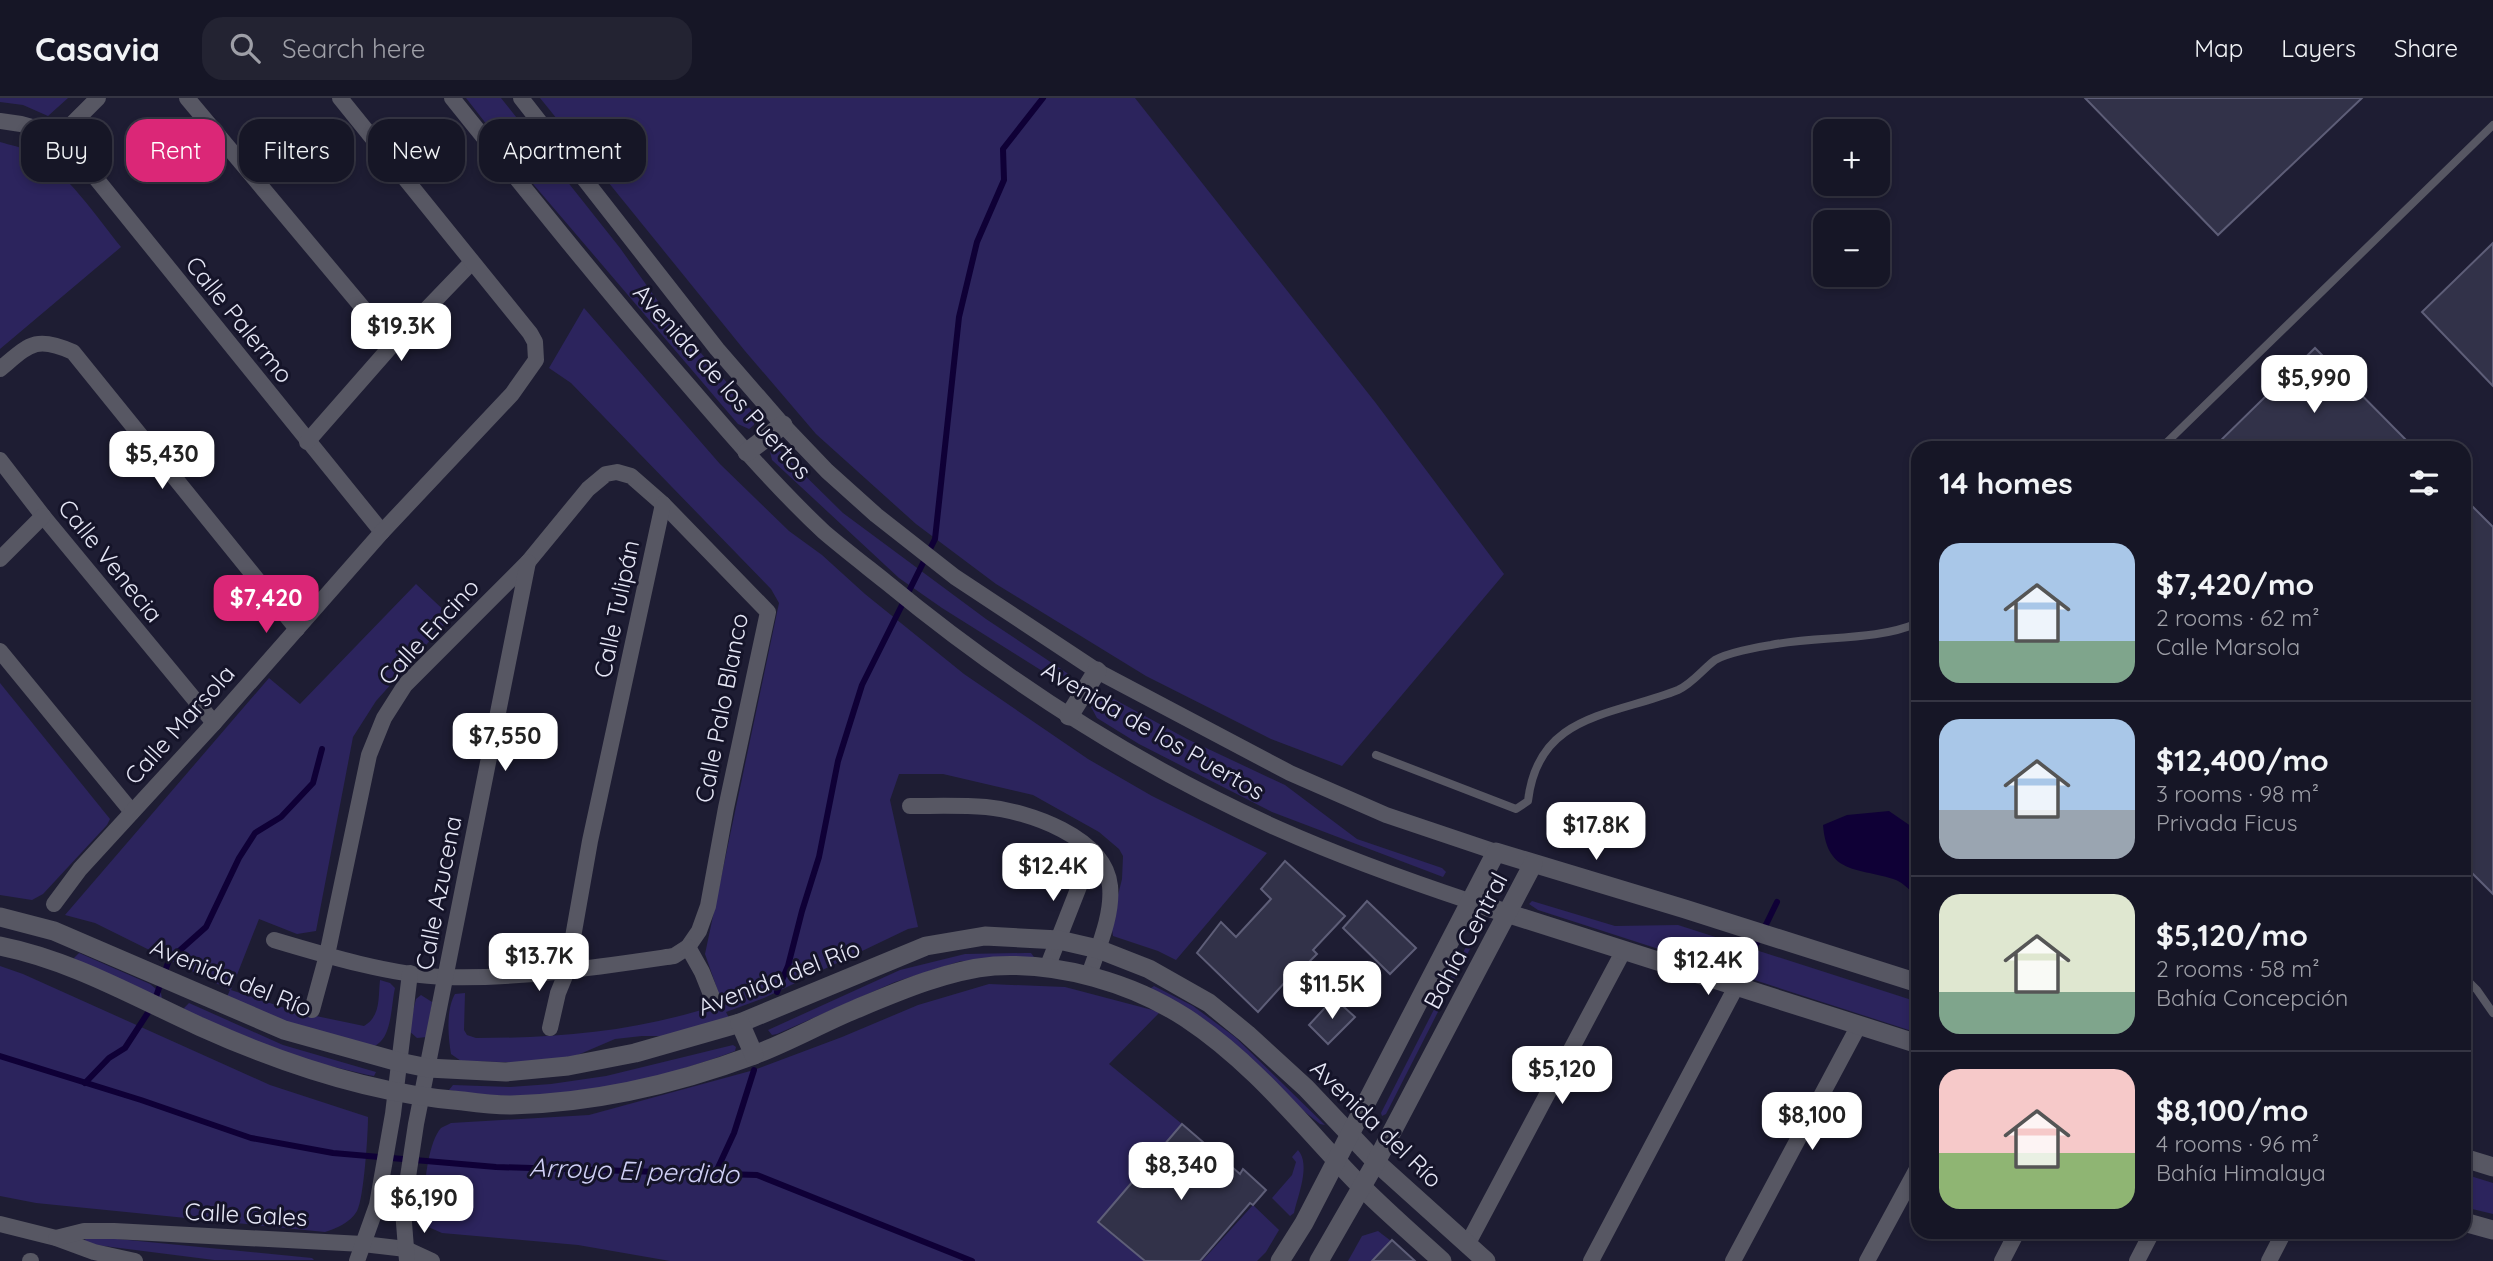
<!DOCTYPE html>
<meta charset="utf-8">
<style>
body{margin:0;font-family:Quicksand,sans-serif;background:#232332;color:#f1f3f6;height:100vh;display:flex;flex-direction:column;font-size:26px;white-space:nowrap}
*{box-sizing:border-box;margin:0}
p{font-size:23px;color:#9e9fa7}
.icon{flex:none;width:38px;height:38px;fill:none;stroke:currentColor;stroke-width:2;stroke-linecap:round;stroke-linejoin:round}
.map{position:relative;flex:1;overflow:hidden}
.sheet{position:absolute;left:1911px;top:343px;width:560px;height:798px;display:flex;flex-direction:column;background:#161626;border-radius:21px;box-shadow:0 4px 10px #0003,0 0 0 2px #353543}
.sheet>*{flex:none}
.guide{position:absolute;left:21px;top:21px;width:665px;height:63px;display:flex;gap:14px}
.fabs{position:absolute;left:1813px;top:21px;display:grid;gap:14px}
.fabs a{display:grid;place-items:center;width:77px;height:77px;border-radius:14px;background:#161626;box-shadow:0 4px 10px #0003,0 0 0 2px #353543;font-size:35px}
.price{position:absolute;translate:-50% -60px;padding:0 16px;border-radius:14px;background:#fff;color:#222;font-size:23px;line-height:46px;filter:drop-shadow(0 2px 4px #0008)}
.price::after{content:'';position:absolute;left:50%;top:42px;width:21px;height:16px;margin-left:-10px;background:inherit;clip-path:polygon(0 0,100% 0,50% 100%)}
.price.on{background:#db2777;color:#fff}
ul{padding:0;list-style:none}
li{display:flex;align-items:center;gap:21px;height:175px;padding:0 28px}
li+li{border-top:2px solid #353543}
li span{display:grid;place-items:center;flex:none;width:196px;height:140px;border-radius:21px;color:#555}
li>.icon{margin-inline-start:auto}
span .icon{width:84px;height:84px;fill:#fffc;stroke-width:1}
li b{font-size:30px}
h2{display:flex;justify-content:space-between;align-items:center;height:84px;padding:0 28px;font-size:30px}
.tag{padding:0 24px;border-radius:21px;background:#161626;box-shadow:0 4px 10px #0003,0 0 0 2px #353543;font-size:24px;line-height:63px}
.tag.on{background:#db2777;color:#fff}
header{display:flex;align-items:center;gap:42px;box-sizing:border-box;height:98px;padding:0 35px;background:#161626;border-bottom:2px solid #353543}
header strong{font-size:33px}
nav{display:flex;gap:38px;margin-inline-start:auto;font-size:24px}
.search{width:490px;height:63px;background:#232332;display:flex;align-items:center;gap:18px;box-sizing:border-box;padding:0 24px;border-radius:21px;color:#9e9fa7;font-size:26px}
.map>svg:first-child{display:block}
.green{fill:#2c245d}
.water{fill:#0f0036}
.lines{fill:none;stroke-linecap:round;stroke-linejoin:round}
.stream{stroke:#0f0036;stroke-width:6}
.building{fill:#323249;stroke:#5e5e78;stroke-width:2}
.service{stroke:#575763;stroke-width:8}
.minor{stroke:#575763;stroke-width:16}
.tertiary{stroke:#575763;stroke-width:19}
.labels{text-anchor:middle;stroke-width:6;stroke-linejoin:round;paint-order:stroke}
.street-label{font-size:24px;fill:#e6e7f6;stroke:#151429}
.water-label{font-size:26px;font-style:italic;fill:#d0d0f6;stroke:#151429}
</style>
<header>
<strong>Casavia</strong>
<div class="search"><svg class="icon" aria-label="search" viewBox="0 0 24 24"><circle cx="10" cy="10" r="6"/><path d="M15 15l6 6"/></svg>Search here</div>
<nav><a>Map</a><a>Layers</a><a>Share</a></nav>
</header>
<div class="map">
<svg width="2493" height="1163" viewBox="0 0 2493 1163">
<rect width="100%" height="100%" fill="#1e1d33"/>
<g class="green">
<path d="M0 0H68L48 18 23 7 0 4Z"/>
<path d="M466 0H501L620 150 670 220 753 314 755 320 754 327 749 331 738 326 534 87Z"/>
<path d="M540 0H1135L1375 304 1504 476 1342 668 1271 641 1146 578 996 486 916 426 816 336 745 253Z"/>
<path d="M0 44C10 47 22 49 31 54 69 76 94 116 121 149L0 251Z"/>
<path d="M584 210 720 366 789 433 822 457 865 496 964 576 1088 661 1152 698 1267 755 1176 862 1158 853 1113 838 1111 825 1122 781 1123 758 1119 751 1099 734 1033 697 943 676H899L890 702 918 829 908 831 764 900 726 914 730 922 685 938H642L615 941 573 959 541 965 461 963 451 956C448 939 446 911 455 896L465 895 464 932 467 937 476 940C560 940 643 933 722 905L705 856 779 505 771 491 571 285 549 270Z"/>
<path d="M773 350 779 352 843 415 986 521 1067 575 1072 580 1071 584 1065 586 1055 581 942 510 899 480 772 362 770 354Z"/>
<path d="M416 486 451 519 376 603 353 639 316 833 297 836 259 821 231 892 297 914 364 928C381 918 378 900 380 882L390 885 395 890 394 895C391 912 391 945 371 949L311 934 226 901 230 892 95 825 65 817 269 580 300 606Z"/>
<path d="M0 585 110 721 107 727 43 796 32 802 0 797Z"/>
<path d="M1102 599 1112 600 1187 641 1285 687 1357 741 1442 770 1446 774 1443 779 1272 714 1139 646 1097 620 1091 609Z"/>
<path d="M1532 803 1615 828 1678 827 1918 904V935L1538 812 1529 806Z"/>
<path d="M1469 843 1472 845 1471 849 1386 1016 1382 1018 1381 1015Z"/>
<path d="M79 855 150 886 161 895 162 901 77 864 74 860Z"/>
<path d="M1025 855H1031L1034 859 1031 862 961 863 895 884 777 936 772 937 768 932 900 872 965 856Z"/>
<path d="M0 868 23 876 270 987 368 1019C368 1036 364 1100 357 1113 350 1125 337 1130 325 1134L36 1105 0 1098Z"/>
<path d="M989 886 1065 889 1160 914 1109 966 1182 1026 1098 1124 1145 1163H670L578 1147 442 1135 426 1128C421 1108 426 1046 441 1030 444 1028 448 1027 451 1025L589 1017 754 972 842 939 918 907Z"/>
<path d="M1154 888 1193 908 1235 939 1325 1027 1320 1026 1152 892 1151 890Z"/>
<path d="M421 897 432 904 427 939 417 940 408 932 416 901Z"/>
<path d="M189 905 283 947 376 974 374 978 368 977 296 960 187 918 184 910Z"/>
<path d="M733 947 736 949 735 953C646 986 545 1010 449 992L453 987 510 989 551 986 606 978Z"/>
<path d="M1298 1052C1311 1067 1298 1097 1294 1115L1290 1118 1272 1100 1292 1077 1296 1064 1292 1059Z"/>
<path d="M2464 1076 2493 1085V1116L2464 1109Z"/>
<path d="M1253 1107 1279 1132 1266 1154 1257 1163H1202Z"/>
<path d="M1378 1133 1391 1143 1372 1163H1348L1362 1138Z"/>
<path d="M87 1138 312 1160 314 1162H214L88 1146 84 1144Z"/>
</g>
<path class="water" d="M1889 713 1918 733V743L1910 766 1918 767V799C1911 794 1904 785 1896 782 1859 769 1827 778 1823 727L1847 717Z"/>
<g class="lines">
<g class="stream">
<path d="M1738 884 1777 804"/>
<path d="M777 894 788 868 802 813 819 759 838 663 862 587 935 441 959 219 977 144 1004 82 1003 51 1043 0"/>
<path d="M0 958 141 1002 251 1040 333 1055 496 1069 757 1077 972 1163"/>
<path d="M85 985 109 960 125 950 153 907 169 862 206 829 239 760 255 735 281 719 313 685 322 651"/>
<path d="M715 1076 734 1035 754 972"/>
</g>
</g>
<g class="building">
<path d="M2085 0H2362L2218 137Z"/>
<path d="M2493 145V288L2422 214Z"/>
<path d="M2315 250 2414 350H2213Z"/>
<path d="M2464 400 2493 429V796L2464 767Z"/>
<path d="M1285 763 1345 818 1313 852 1317 856 1288 885 1286 883 1258 914 1197 855 1221 824 1236 839 1271 801 1261 791Z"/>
<path d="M1367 803 1416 850 1390 876 1343 830Z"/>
<path d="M1334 900 1355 919 1328 946 1309 927Z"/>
<path d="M1182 1026 1240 1076 1243 1071 1266 1092 1253 1107 1250 1105 1200 1163H1145L1098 1124Z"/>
<path d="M1392 1142 1415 1163H1372Z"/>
</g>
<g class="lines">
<g class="service">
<path d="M2161 350 2493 27"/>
<path d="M1376 657 1516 711 1528 703C1538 615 1613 618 1678 592 1692 586 1703 571 1715 562 1727 555 1757 549 1771 547 1819 537 1873 544 1918 525"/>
<path d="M2464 879 2477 892 2493 915"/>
</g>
<g class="minor">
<path d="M187 0 393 246"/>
<path d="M452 0C530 97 607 194 689 288 731 337 777 390 824 434 844 451 866 468 886 484 1005 582 1138 668 1279 731 1342 759 1406 782 1472 804"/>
<path d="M521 0 717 251 783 327 827 373 876 417 955 479 1097 573 1290 675 1386 717 1496 754"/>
<path d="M0 23 21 26 61 37"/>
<path d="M61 37 382 434"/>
<path d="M61 37 98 0"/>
<path d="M0 271C29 247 35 237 73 254L297 531"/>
<path d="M307 344 393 246 471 165"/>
<path d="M0 362 43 418 214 625"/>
<path d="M0 461 43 418"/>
<path d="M0 553 132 714"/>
<path d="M910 708C935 708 961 707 986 709 1028 713 1105 739 1110 788 1113 817 1098 850 1089 877"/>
<path d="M54 806 80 771 214 625 382 434 512 296 536 262 535 244 530 235 340 0"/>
<path d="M274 842C324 857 394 878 446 879 522 881 599 869 674 858L688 849 699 833 708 808 726 710 768 514 663 406 631 378 617 374 606 376 588 391 528 464 405 587 384 620 369 657 327 857 312 912"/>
<path d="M688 849 702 874 712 899"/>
<path d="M1047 870 1093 753"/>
<path d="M550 930 558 895 567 873 590 743 663 406"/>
<path d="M0 1126 56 1140 94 1154 135 1163"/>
<path d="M56 1140 84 1133H114L363 1146 406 1151 432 1163"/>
<path d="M1467 1147 1624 852"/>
<path d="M30 1163H31"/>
<path d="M357 1163 377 1107 393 1016 410 875"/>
<path d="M407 1163 403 1112 416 1026 528 464"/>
<path d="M1591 1163 1737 887"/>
<path d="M1733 1163 1859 927"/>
<path d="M1867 1163 1918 1069"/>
<path d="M2002 1163 2017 1134"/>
<path d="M2137 1163 2152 1134"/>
<path d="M2269 1163 2284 1134"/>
</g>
<g class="tertiary">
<path d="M747 354 783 327"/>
<path d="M1069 618 1097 573"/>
<path d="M1472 804 1918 946"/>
<path d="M0 819 54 833 284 932 399 964 428 970 506 974 568 968 635 955 740 925 926 848 985 838 1059 842 1098 851 1149 871 1209 905 1247 936 1306 990 1376 1064 1486 1163"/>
<path d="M0 848C71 862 135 899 201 929 283 966 372 996 463 1003 478 1005 495 1007 511 1007 594 1005 676 986 754 957 789 944 822 925 856 911 899 893 948 872 994 868 1059 864 1132 885 1186 920 1245 959 1289 1011 1337 1063 1369 1099 1406 1130 1442 1163"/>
<path d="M740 925 754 957"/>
<path d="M2464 1060 2493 1069"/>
<path d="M2464 1124 2493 1132"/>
<path d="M1280 1163 1304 1125 1496 754 1685 811 1918 885"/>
<path d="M1319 1163 1376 1064 1533 766"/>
</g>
</g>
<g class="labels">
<g class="street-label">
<text transform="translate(239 222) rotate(51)" y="8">Calle Palermo</text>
<text transform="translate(722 284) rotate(48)" y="8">Avenida de los Puertos</text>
<text transform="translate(110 463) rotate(51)" y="8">Calle Venecia</text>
<text transform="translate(617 511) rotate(-78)" y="8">Calle Tulipán</text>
<text transform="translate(429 534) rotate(-47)" y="8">Calle Encino</text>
<text transform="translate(722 610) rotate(-79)" y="8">Calle Palo Blanco</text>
<text transform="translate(180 627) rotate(-48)" y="8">Calle Marsola</text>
<text transform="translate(1153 633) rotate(30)" y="8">Avenida de los Puertos</text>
<text transform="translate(439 795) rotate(-79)" y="8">Calle Azucena</text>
<text transform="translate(1466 843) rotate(-62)" y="8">Bahía Central</text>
<text transform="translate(231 880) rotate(22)" y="8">Avenida del Río</text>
<text transform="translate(779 880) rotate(-21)" y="8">Avenida del Río</text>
<text transform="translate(1376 1026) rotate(44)" y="8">Avenida del Río</text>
<text transform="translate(246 1117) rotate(3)" y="8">Calle Gales</text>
</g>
<g class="water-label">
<text transform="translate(634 1073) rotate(2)" y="9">Arroyo El perdido</text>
</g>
</g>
</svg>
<div class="fabs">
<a>+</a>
<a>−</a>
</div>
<b class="price" style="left:401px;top:265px">$19.3K</b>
<b class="price" style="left:2314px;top:317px">$5,990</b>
<b class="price" style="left:162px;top:393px">$5,430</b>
<b class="price on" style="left:266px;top:537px">$7,420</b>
<b class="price" style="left:505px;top:675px">$7,550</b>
<b class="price" style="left:1596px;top:764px">$17.8K</b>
<b class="price" style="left:1053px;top:805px">$12.4K</b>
<b class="price" style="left:539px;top:895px">$13.7K</b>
<b class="price" style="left:1708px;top:899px">$12.4K</b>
<b class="price" style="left:1332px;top:923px">$11.5K</b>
<b class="price" style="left:1562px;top:1008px">$5,120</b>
<b class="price" style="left:1812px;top:1054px">$8,100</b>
<b class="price" style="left:1181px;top:1104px">$8,340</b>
<b class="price" style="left:424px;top:1137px">$6,190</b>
<div class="guide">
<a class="tag">Buy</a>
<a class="tag on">Rent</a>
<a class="tag">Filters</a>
<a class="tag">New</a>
<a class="tag">Apartment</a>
</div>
<section class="sheet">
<h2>14 homes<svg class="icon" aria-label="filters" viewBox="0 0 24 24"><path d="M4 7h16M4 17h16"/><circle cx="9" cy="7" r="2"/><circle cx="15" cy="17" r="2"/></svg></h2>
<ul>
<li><span style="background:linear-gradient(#a9c7e8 70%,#7fa58c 0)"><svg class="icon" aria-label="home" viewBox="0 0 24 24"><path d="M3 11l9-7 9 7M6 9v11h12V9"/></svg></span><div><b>$7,420/mo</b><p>2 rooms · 62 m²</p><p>Calle Marsola</p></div></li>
<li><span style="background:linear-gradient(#a9c7e8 65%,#9aa5b1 0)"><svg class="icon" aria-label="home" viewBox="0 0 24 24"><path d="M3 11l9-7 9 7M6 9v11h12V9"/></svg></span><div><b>$12,400/mo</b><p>3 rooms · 98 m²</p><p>Privada Ficus</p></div></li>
<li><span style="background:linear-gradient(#dfe7d0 70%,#7fa58c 0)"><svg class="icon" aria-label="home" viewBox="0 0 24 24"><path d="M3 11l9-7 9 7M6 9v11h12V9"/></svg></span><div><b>$5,120/mo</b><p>2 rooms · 58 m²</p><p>Bahía Concepción</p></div></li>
<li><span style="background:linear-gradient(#f6c9c9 60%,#8fb573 0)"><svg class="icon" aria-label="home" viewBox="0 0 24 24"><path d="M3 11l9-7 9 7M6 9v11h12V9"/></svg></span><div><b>$8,100/mo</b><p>4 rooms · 96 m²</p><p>Bahía Himalaya</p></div></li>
</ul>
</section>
</div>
